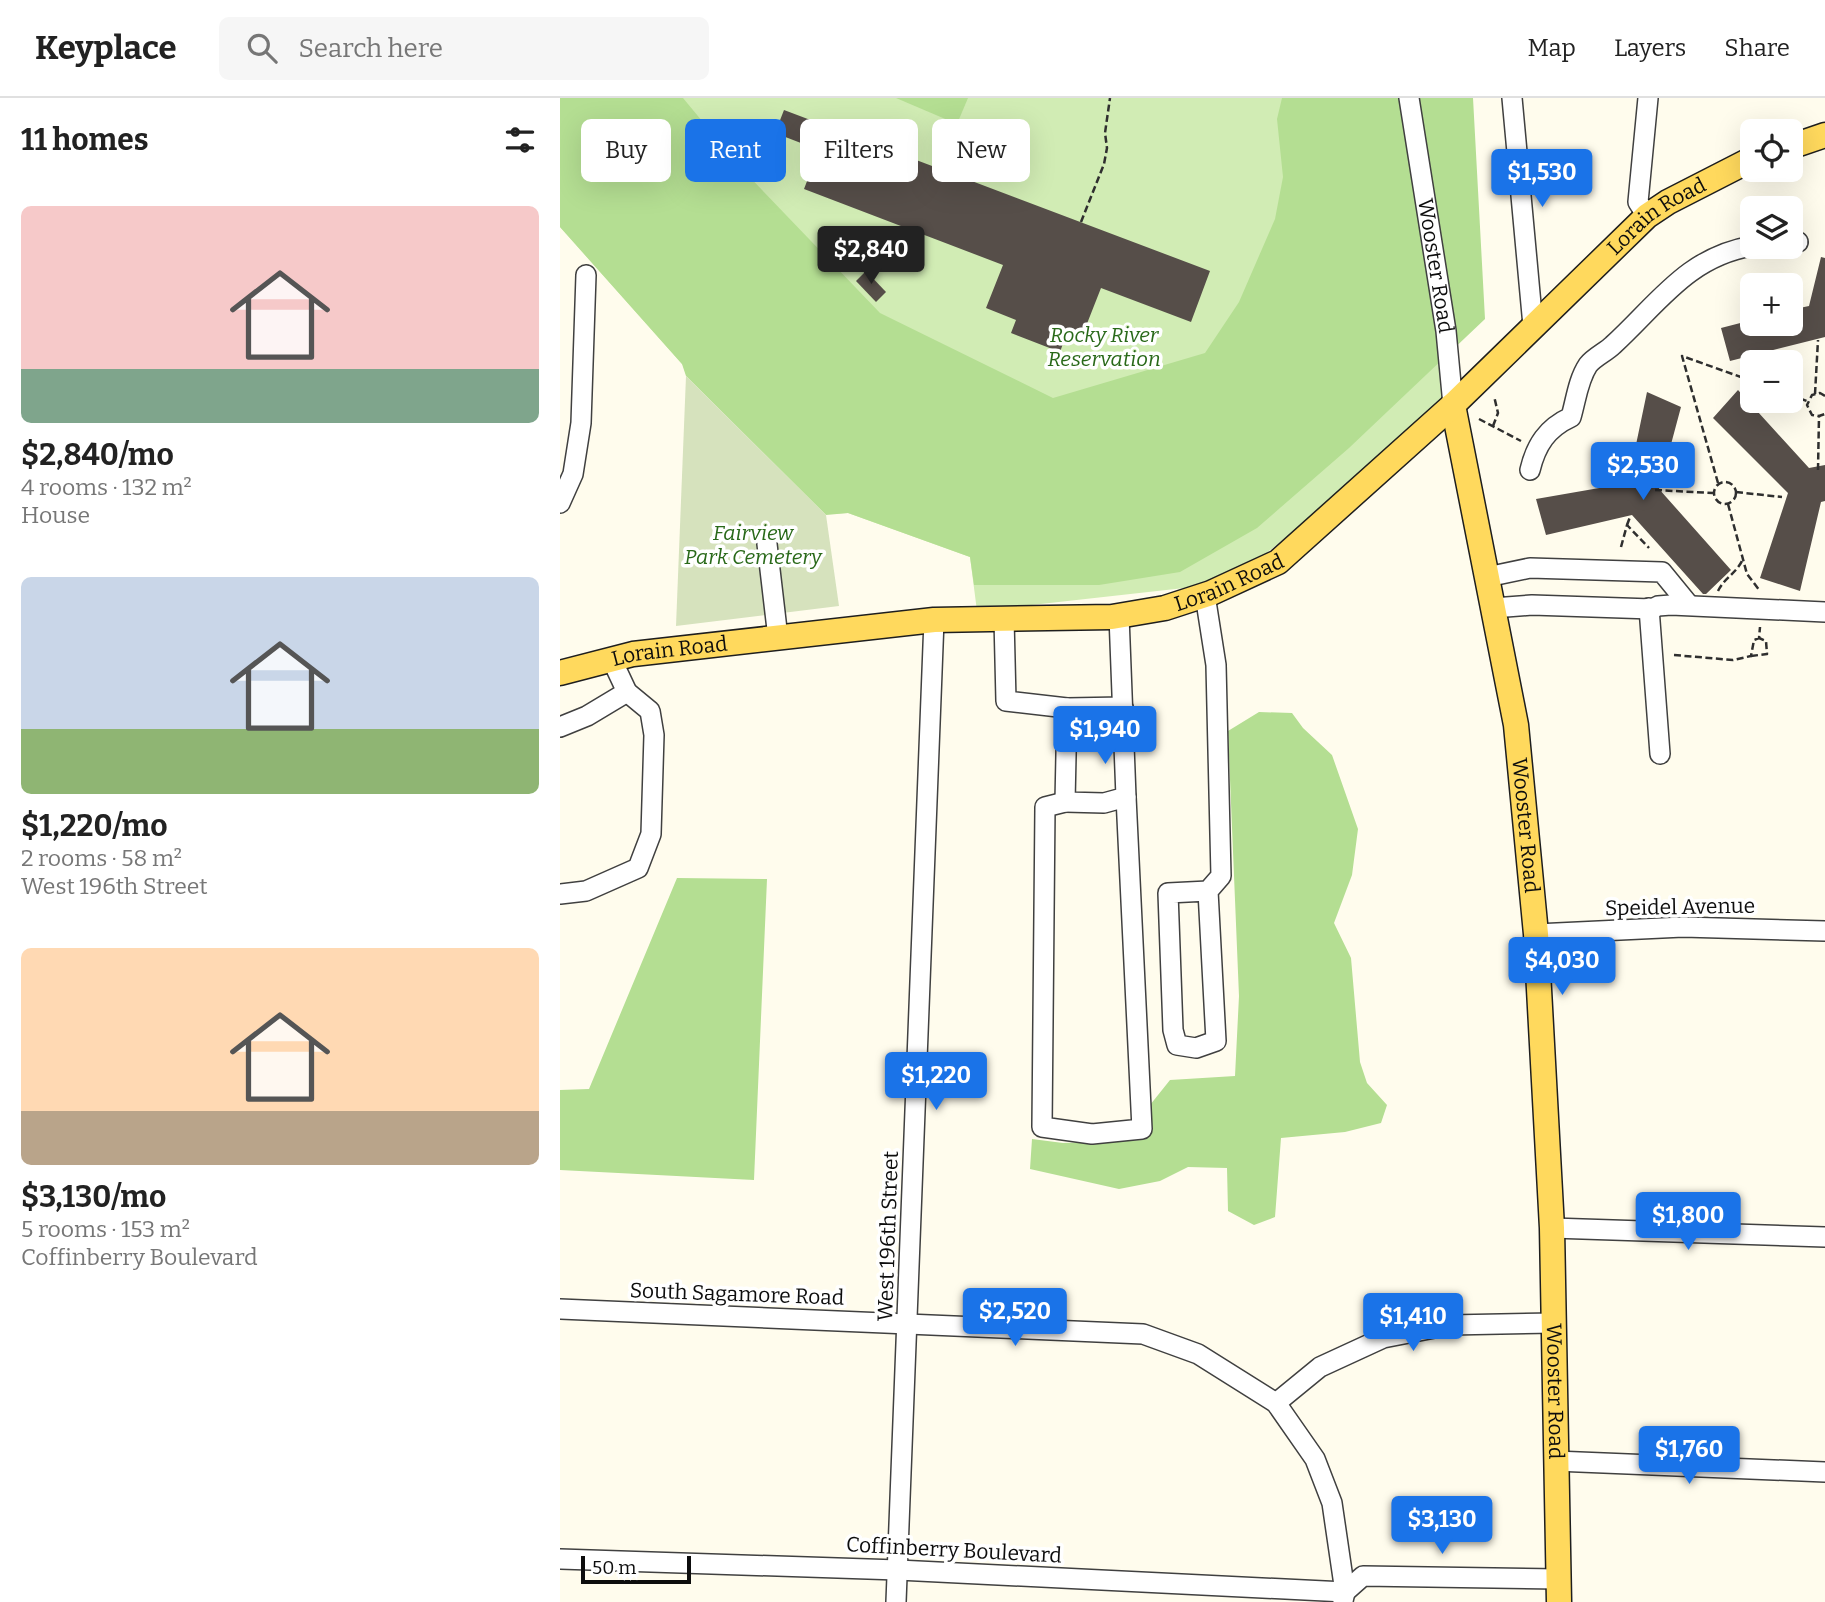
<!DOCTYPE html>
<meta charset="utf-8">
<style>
body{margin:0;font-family:Bitter,serif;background:#f6f6f6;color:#222;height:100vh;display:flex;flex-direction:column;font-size:26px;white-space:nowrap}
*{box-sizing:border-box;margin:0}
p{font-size:23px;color:#767676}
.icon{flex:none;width:38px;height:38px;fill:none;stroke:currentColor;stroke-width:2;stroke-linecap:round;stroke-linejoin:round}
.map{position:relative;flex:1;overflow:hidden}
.details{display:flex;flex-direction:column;background:#fff;width:560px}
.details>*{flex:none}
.banner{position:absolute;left:21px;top:21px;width:665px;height:63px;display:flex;gap:14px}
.tools{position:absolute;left:1180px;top:21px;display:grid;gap:14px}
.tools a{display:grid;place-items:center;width:63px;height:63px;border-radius:10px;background:#fff;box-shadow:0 7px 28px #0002;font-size:35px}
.scale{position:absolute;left:21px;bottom:18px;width:110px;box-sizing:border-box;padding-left:7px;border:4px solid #0d0d0d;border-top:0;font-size:19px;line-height:24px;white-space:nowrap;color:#0d0d0d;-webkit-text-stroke:5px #fff;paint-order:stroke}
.price{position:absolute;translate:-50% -60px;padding:0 16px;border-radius:7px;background:#1a73e8;color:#fff;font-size:23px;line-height:46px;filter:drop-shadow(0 2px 4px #0008)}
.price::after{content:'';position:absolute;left:50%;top:42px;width:21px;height:16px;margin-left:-10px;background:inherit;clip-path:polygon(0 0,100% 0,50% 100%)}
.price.on{background:#222;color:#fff}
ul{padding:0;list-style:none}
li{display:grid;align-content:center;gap:14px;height:371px;padding:0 21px}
li span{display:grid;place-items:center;height:217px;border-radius:10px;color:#555}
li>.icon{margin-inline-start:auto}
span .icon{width:126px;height:126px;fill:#fffc;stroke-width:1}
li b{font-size:30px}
h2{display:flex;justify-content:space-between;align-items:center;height:84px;padding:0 21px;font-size:30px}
.chip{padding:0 24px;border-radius:10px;background:#fff;box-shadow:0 7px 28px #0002;font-size:24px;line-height:63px}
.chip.on{background:#1a73e8;color:#fff}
header{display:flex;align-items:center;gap:42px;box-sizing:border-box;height:98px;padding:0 35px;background:#fff;border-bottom:2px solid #e0e0e0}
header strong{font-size:33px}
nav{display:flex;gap:38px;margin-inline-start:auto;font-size:24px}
.search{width:490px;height:63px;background:#f6f6f6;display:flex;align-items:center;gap:18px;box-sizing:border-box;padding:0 24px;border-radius:10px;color:#767676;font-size:26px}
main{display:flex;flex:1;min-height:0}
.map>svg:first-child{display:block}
.green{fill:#d1ecb4}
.forest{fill:#b4de92}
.cemetery{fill:#d6e2bd}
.building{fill:#564e49}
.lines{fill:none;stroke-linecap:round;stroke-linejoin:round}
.minor-casing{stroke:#404040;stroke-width:22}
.major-casing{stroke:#1e1e1e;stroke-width:27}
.path{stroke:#2f2f2f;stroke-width:2.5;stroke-dasharray:7 3.5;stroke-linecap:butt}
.minor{stroke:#fff;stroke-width:19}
.major{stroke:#ffd95d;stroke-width:24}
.labels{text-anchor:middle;stroke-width:7;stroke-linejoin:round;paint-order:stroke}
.street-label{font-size:21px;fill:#0d0d0d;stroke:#fff}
.park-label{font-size:21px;font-style:italic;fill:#296919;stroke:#fff}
</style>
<header>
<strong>Keyplace</strong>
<div class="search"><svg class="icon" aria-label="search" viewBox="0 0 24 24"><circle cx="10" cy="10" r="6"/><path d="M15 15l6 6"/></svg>Search here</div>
<nav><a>Map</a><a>Layers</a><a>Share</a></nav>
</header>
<main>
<section class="details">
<h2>11 homes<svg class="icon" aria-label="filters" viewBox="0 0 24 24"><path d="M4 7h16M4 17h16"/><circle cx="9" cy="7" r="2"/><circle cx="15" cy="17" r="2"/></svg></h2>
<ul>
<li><span style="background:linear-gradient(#f6c9c9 75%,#7fa58c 0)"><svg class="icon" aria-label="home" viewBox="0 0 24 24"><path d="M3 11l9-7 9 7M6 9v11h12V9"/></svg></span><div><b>$2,840/mo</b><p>4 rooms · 132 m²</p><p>House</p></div></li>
<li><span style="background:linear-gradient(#c9d6e8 70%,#8fb573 0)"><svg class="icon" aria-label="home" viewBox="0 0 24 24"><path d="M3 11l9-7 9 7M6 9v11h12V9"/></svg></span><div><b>$1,220/mo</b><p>2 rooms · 58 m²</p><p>West 196th Street</p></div></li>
<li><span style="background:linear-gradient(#ffd9b3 75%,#b9a48a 0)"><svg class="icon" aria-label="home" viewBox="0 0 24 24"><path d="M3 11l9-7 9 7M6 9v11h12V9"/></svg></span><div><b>$3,130/mo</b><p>5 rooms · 153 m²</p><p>Coffinberry Boulevard</p></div></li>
</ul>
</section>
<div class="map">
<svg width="1265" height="1504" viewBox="0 0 1265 1504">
<rect width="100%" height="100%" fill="#fffced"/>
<path class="green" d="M0 0H843L891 307 669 485 417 513 410 459 288 415 271 416 122 266 0 129Z"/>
<g class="forest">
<path d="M0 0H123L181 70 320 215 493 300 645 255 679 204 715 121 723 79 717 21 722 0H913L925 221 789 350 697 430 620 474 539 487H414L410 459 288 415 266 417 126 278 122 266 0 129Z"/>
<path d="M336 0H408L397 26Z"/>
<path d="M699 614 732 615 743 630 772 657 798 731 792 777 774 825 791 860 800 964 807 985 827 1007 821 1025 785 1034 721 1040 715 1119 694 1127 668 1113 667 1070 628 1069 600 1083 559 1091 470 1071 472 1041 503 1045 582 1042 590 1007 610 982 675 978 679 898 668 633Z"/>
<path d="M117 780 207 781 194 1082 0 1072V992L29 991Z"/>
</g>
<path class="cemetery" d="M126 278 266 417 279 508 116 528Z"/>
<g class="building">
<path d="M224 12 650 173 631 224 541 190 519 246 505 240 500 254 451 235 456 222 426 210 443 167 244 91 259 52 215 35Z"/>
<path d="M1261 159 1265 160V239L1170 263 1161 230 1192 222V226H1230V212L1249 208Z"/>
<path d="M306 173 326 194 316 204 296 183Z"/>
<path d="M1178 292 1249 370 1265 367V403L1261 404 1240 493 1200 480 1228 395 1153 320Z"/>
<path d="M1087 294 1121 309 1099 391 1171 472 1146 496H1143L1072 417 986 437 976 401 1068 385Z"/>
</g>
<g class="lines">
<g class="minor-casing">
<g id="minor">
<path id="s1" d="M849 0 886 233 893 307"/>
<path d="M952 0 973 228"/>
<path d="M1087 118 1078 104 1088 0"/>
<path d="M1230 142 1238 144"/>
<path d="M970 372C976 347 987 330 1011 319 1016 302 1018 282 1028 267 1034 259 1046 254 1053 247 1098 206 1127 159 1192 148"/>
<path d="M0 405 13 376 21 325 26 177"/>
<path d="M207 446 218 540"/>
<path d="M927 479 970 470 1102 474 1129 507"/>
<path d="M645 497 656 567 661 778 648 793 656 943 636 950 617 947 613 932 608 795 648 793"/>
<path d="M933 510 972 507 1092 511 1098 508 1111 507 1265 514"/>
<path d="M1089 510 1100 656"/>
<path d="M559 518 566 699 544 705 505 704 507 610 563 609"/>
<path d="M444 521 446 603 507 610"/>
<path d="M0 629 27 618 67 594"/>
<path d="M505 704 485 709 482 1029 532 1036 582 1031 566 699"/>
<path d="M0 796 26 793 78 770 91 736 94 637 90 613 67 594 52 562"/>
<path d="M976 836 1123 829 1265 833"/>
<path d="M992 1130 1265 1139"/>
<path d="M0 1211 583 1236 638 1256 716 1305 755 1361 772 1405 785 1494 783 1503"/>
<path d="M716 1305 760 1269 823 1240 890 1227 994 1225"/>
<path d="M995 1363 1265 1374"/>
<path d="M0 1461 338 1472 785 1494 803 1478 998 1481"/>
<path d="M336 1504 374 522"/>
</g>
</g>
<g class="major-casing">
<g id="major">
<path d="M1230 49 1265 37"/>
<path id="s2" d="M893 307 956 627 976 836 992 1130 999 1504"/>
<path id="s3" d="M0 575 73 556 374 522 552 519 605 510 651 495 718 464 893 307 1087 118 1108 104 1192 61"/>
</g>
</g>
<g class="path">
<path d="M521 124 544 66 547 50 545 35 550 0"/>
<path d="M1255 296 1258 242"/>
<path d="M1230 297 1247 303"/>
<path d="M1265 298 1260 295 1252 297 1247 307 1252 317 1259 318 1265 316"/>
<path d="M919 321 961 343"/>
<path d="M933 328 938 315 934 298"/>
<path d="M1258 372 1259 318"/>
<circle cx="1165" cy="395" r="11"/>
<path d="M1158 385 1122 258 1192 283"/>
<path d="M1095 392 1153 395"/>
<path d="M1176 394 1222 399"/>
<path d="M1168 406 1187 476 1200 493"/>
<path d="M1067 427 1070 419"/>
<path d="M1061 449 1067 427 1089 450"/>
<path d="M1158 493C1165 479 1176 476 1183 461"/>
<path d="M1114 557 1173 562 1191 558 1194 542 1199 540 1200 529"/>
<path d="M1191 558 1207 556 1206 543 1199 540"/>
</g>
<use href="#minor" class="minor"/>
<use href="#major" class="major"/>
</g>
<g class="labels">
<g class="street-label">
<text dy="7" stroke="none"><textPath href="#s3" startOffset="1246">Lorain Road</textPath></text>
<text dy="7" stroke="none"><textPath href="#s1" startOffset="170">Wooster Road</textPath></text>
<text dy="7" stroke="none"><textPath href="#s3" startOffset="679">Lorain Road</textPath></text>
<text dy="7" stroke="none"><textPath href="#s3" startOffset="112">Lorain Road</textPath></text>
<text dy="7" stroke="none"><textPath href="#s2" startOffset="427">Wooster Road</textPath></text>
<text transform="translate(1120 809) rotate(-1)" y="7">Speidel Avenue</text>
<text transform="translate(328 1138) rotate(-88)" y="7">West 196th Street</text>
<text transform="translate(177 1196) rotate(2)" y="7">South Sagamore Road</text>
<text dy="7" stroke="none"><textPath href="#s2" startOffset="994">Wooster Road</textPath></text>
<text transform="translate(394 1452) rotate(3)" y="7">Coffinberry Boulevard</text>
</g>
<g class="park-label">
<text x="544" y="244">Rocky River<tspan x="544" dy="24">Reservation</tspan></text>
<text x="193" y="442">Fairview<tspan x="193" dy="24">Park Cemetery</tspan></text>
</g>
</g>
</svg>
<div class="tools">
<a><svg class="icon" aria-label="locate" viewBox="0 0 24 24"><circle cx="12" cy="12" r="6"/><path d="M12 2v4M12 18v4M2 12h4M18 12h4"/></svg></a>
<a><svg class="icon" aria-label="layers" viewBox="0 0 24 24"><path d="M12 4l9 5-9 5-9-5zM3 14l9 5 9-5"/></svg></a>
<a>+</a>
<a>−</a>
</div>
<div class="scale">50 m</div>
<b class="price" style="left:982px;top:111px">$1,530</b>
<b class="price on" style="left:311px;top:188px">$2,840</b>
<b class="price" style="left:1083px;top:404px">$2,530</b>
<b class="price" style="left:545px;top:668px">$1,940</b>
<b class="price" style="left:1002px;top:899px">$4,030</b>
<b class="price" style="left:376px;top:1014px">$1,220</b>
<b class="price" style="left:1128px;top:1154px">$1,800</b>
<b class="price" style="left:455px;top:1250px">$2,520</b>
<b class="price" style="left:853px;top:1255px">$1,410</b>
<b class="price" style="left:1129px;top:1388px">$1,760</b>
<b class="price" style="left:882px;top:1458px">$3,130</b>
<div class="banner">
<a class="chip">Buy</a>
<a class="chip on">Rent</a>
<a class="chip">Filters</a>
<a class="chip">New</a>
</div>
</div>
</main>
